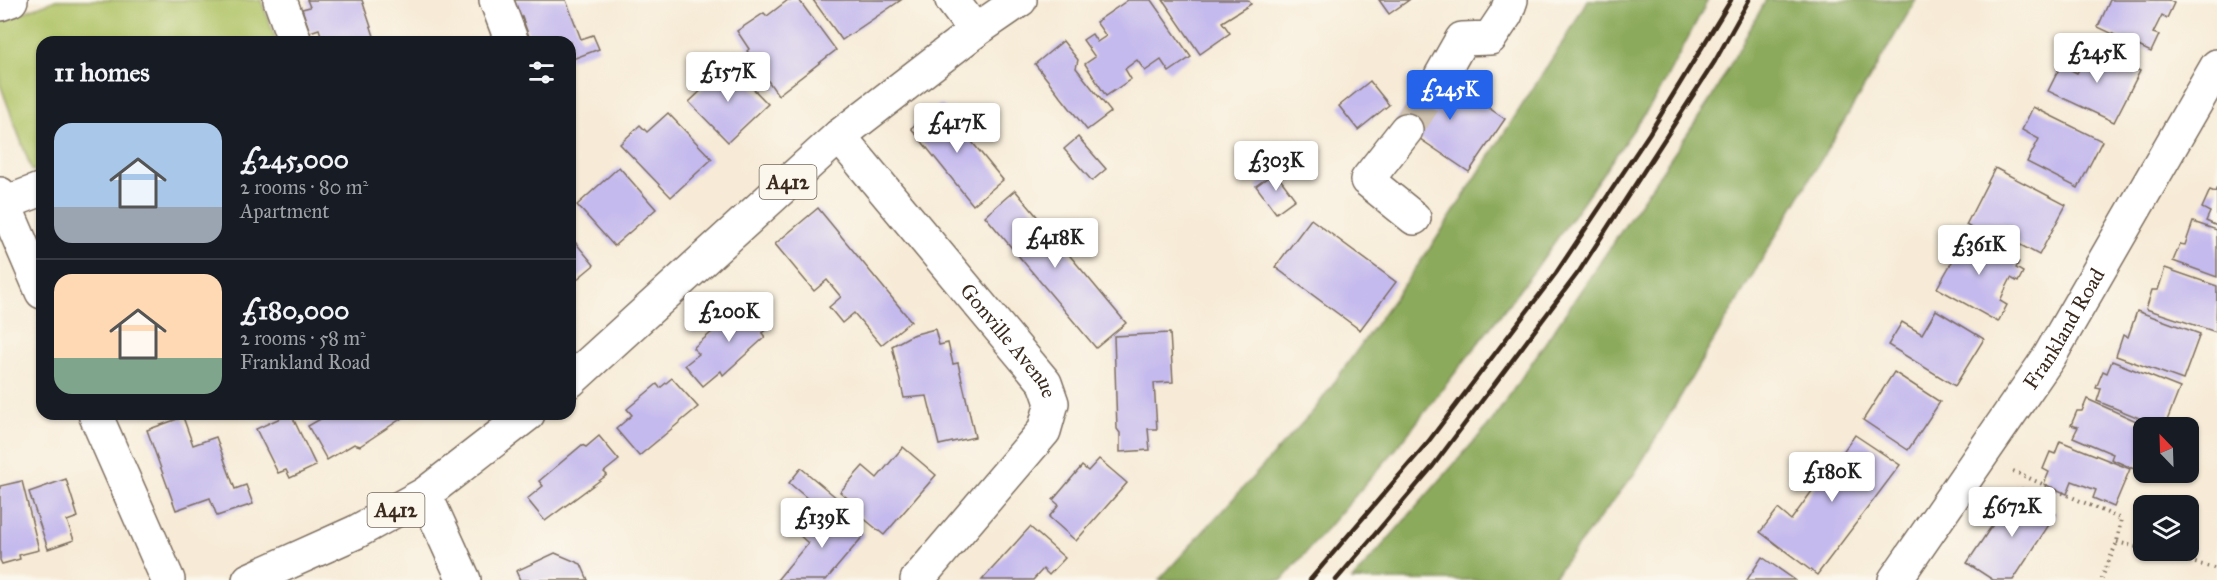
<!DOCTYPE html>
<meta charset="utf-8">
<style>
body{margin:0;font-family:"IM FELL Great Primer",serif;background:#242831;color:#f1f3f6;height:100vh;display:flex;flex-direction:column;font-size:22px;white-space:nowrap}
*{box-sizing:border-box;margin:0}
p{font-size:20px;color:#9ea1a6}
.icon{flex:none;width:33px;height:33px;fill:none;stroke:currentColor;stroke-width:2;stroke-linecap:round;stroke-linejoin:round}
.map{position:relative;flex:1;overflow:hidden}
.panel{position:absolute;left:36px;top:36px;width:540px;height:384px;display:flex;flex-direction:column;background:#171b24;border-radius:18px;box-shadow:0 2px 4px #0004}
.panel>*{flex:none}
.needle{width:39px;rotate:337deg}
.controls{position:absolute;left:2133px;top:417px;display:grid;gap:12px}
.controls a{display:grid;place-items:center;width:66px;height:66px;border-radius:12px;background:#171b24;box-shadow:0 2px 4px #0004;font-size:30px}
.price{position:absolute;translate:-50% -51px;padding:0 14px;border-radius:6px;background:#fff;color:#222;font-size:20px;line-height:39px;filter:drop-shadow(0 2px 3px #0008)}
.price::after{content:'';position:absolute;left:50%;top:36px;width:18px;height:14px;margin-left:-9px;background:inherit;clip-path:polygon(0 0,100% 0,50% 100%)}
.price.selected{background:#2563eb;color:#fff}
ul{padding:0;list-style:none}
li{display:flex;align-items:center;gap:18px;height:150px;padding:0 18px}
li+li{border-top:2px solid #363941}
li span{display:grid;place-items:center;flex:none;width:168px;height:120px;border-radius:18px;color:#555}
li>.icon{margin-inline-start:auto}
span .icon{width:72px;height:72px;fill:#fffc;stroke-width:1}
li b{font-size:26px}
h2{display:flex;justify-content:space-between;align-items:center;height:72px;padding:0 18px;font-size:26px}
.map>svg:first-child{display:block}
.green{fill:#b0c467;stroke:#767742;stroke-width:1.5}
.forest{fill:#8caa5c;stroke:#646a3d;stroke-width:1.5}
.building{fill:#c5baed}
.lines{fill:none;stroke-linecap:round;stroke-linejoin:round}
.minor-tunnel{stroke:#d1c4b2;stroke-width:33;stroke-dasharray:33 16;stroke-linecap:butt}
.minor-casing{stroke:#7d6e5f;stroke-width:36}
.major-casing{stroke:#7d6e5f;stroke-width:36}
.path{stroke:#7d6e5f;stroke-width:4;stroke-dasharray:1.5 4.5;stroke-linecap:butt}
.minor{stroke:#fff;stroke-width:33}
.major{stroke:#fff;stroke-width:33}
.rail{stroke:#3b2a1e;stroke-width:4.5}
.labels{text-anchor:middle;stroke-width:5;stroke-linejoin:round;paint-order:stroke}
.shield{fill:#fbf7ec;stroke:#75685c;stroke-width:1.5}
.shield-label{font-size:20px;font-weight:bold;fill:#3b2a1e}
.street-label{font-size:21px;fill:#3b2a1e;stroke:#fbf7ec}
</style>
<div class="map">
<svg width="2217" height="580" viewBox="0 0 2217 580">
<rect width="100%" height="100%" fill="#fbf7ec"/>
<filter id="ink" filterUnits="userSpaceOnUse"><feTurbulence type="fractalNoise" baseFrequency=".0167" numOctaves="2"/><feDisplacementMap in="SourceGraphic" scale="12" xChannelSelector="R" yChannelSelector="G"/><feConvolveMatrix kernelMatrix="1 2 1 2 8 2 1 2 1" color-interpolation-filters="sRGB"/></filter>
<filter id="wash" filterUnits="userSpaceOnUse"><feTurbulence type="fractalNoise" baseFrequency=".008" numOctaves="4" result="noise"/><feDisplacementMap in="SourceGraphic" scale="24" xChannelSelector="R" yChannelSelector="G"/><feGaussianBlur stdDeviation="1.35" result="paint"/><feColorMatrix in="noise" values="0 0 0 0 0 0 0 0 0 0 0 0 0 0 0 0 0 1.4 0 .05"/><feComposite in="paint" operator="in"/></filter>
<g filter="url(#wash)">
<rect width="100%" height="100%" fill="#f7ebd7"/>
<path class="green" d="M56 0H261L277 42H42V167L32 171 0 84V21Z"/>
<g class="forest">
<path d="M1587 0H1708L1657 96 1535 270 1396 449 1282 580H1159L1315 409 1433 244 1573 26Z"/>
<path d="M1766 0H1916L1635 473 1551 580H1352L1492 421 1711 99Z"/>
</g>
<g id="blocks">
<g class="building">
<path d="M307 0H362L376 42H315L314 38 321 35 319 29 310 32 302 9 310 7Z"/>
<path d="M507 0H566L581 39 593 35 599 49 570 60V42H531L522 17 515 20Z"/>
<path d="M788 0H799L836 50 778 95 747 51 749 49 737 31 764 13 767 16Z"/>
<path d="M813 0H901L842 40Z"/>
<path d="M1128 0H1151L1191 57 1169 72 1161 60 1145 71 1137 60 1125 69 1131 79 1106 96 1085 64 1095 57 1083 40 1092 34 1097 42 1106 36 1096 22Z"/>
<path d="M1163 0H1248L1251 4 1222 22 1230 33 1200 54Z"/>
<path d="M1379 0H1409L1389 14Z"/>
<path d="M2110 0H2168L2174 3 2167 18 2162 15 2153 33 2159 35 2151 52 2098 27Z"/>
<path d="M1063 41 1078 60 1076 68 1111 112 1087 130 1035 64Z"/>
<path d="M2092 45 2140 71 2114 122 2048 91 2061 65 2077 73Z"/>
<path d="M729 64 768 104 728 142 689 102Z"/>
<path d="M1431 69 1505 119 1469 172 1395 122Z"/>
<path d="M1370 81 1389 105 1358 130 1339 106Z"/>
<path d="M941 104 1003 180 973 205 911 128Z"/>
<path d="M2033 107 2102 141 2078 188 2027 162 2039 139 2022 130Z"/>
<path d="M668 113 712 159 671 197 620 144 640 125 647 132Z"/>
<path d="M1078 137 1106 169 1092 181 1064 149Z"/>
<path d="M619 167 656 209 614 246 577 205Z"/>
<path d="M1995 168 2066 205 2039 255 2004 236 1999 244 1966 225Z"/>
<path d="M1275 172 1295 199 1276 213 1256 186Z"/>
<path d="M2217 187V226L2206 221 2210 212 2202 208 2210 190 2215 192Z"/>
<path d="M1015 190 1126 323 1096 348 985 216Z"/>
<path d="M818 208 911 321 881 345 854 313 842 323 829 307 841 297 827 280 814 291 775 244Z"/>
<path d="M1311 219 1396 282 1360 330 1275 267Z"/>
<path d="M2193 222 2217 230V277L2173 261 2180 244 2185 245Z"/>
<path d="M1962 232 2019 262 2016 268 2023 272 2018 282 2011 278 2006 288 2000 301 2007 305 1998 322 1937 288 1953 260 1948 257Z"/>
<path d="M570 236 594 265 570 285Z"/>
<path d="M2165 268 2217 286 2216 332 2146 309 2152 290H2158Z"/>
<path d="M753 300 773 323 762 333 765 337 723 375 721 371 703 386 685 365 699 354 693 348 737 311 739 313Z"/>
<path d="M1936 310 1984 339 1955 386 1888 345 1902 322 1922 334Z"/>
<path d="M2137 311 2200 334 2183 380 2116 356 2123 335 2128 337Z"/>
<path d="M935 329 939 345 948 343 953 364 958 363 975 437 939 445 927 396 904 398 892 346 912 335Z"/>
<path d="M1170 333 1173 382 1154 383 1157 429H1148L1150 450 1120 452V433L1117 429 1114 336Z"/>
<path d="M2112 361 2180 388 2164 428 2097 401 2101 389 2096 388 2103 371 2107 373Z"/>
<path d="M1894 372 1940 402 1908 450 1863 420Z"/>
<path d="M672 378 698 407 639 456 616 429 632 415 627 409 657 384 660 388Z"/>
<path d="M2087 399 2152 428H2144V448L2134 469 2111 459 2113 454 2073 437 2078 427 2071 425 2077 411H2082Z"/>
<path d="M289 414H291L316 466 290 478 286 470 278 473 256 429Z"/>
<path d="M329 414H408L360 446 354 444 327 460 308 426Z"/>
<path d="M183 417 193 445 216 437 235 489 246 485 253 504 217 516 210 498 176 510 147 430Z"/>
<path d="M1855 435 1900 465 1817 575 1760 532 1778 509 1791 520 1815 487 1801 477 1818 452 1835 463Z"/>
<path d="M599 436 619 460 604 472 607 475 545 521 527 499 543 486 539 481 582 445 586 447Z"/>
<path d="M2060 441 2130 469 2114 507 2093 498 2096 490 2072 481 2067 494 2044 484 2049 472 2043 469 2050 452 2055 454Z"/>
<path d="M903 447 936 475 884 535 851 508 855 504 840 492 863 466 877 478Z"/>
<path d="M1099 459 1127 483 1076 541 1049 517 1059 505 1053 500 1082 466 1088 471Z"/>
<path d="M801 468 838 499 826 514 789 483Z"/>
<path d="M66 479 78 517 67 521 74 540 48 549 29 492Z"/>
<path d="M22 481 39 550 19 555 20 559 2 564 0 560V486Z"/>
<path d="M2022 488 2056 514 2013 580H1993L1967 563 1989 530Z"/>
<path d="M813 512 829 526 839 515 864 535 826 580H777L808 543 796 532Z"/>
<path d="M1030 527 1065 558 1049 575 1043 569 1033 580H982Z"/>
<path d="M555 553 581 564 588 580H520L516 571Z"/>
<path d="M1762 557 1795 580H1747Z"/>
</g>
</g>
</g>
<g filter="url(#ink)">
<use href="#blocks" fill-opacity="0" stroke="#7d6e5f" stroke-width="1.5"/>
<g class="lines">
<path class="minor-tunnel" d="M1406 130 1441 76"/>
<g class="minor-casing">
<g id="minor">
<path d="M280 0 295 42"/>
<path d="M496 0 512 42"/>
<path d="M952 0 975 31"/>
<path d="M0 4 11 0"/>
<path d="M1441 76 1462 39 1490 38 1506 14 1511 0"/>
<path d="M1406 130 1367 180 1414 218"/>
<path id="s1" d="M839 136 1045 383 1052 403 1044 431 917 580"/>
<path d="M0 194 42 292"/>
<path d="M3 204 42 189"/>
<path d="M95 414 168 580"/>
<path d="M425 494 464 580"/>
<path id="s2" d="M1895 580 2049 357 2217 66"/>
</g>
</g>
<g class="major-casing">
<g id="major">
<path d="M570 381 839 136 975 31 1020 0"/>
<path d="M249 580 356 532 425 494 528 414"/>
</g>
</g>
<g class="path">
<path d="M2013 471 2121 519 2117 542 2101 580"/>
<path d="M2117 542 2144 549"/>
<path d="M2149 550 2217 569"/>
</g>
<use href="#minor" class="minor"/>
<use href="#major" class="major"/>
<g class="rail">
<path d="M1310 580 1428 442 1556 273 1649 134 1731 0"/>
<path d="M1336 580 1433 466 1580 270 1715 61 1749 0"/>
</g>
</g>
</g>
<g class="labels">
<g class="shield">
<rect x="759.5" y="165" width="57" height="34" rx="4.5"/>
<rect x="367.5" y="493" width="57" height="34" rx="4.5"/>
</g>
<g class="shield-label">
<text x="788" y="189">A412</text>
<text x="396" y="517">A412</text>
</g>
<g class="street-label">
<text dy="7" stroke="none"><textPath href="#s2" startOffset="303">Frankland Road</textPath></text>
<text dy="7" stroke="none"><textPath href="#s1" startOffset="266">Gonville Avenue</textPath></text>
</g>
</g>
</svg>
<div class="controls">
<a><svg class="needle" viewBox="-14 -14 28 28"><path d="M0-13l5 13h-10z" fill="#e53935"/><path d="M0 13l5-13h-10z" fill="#9ea1a6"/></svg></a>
<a><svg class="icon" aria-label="layers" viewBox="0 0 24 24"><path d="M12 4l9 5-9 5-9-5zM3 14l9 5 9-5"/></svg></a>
</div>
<b class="price" style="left:2097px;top:84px">£245K</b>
<b class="price" style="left:728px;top:103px">£157K</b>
<b class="price selected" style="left:1450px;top:121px">£245K</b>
<b class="price" style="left:957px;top:154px">£417K</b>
<b class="price" style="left:1276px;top:192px">£303K</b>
<b class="price" style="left:1055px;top:269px">£418K</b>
<b class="price" style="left:1979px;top:276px">£361K</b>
<b class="price" style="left:729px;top:343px">£200K</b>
<b class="price" style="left:1832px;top:503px">£180K</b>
<b class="price" style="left:2012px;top:538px">£672K</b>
<b class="price" style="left:822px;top:549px">£139K</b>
<section class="panel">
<h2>11 homes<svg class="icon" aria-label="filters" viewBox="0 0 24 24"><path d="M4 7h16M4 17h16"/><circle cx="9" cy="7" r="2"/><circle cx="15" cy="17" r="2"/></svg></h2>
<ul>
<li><span style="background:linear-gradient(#a9c7e8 70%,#9aa5b1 0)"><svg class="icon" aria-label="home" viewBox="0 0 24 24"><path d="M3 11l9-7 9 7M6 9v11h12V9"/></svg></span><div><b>£245,000</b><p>2 rooms · 80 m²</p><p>Apartment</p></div></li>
<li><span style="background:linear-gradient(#ffd9b3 70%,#7fa58c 0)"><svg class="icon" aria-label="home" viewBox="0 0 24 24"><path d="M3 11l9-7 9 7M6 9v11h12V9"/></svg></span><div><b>£180,000</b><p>2 rooms · 58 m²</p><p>Frankland Road</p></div></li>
</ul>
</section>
</div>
